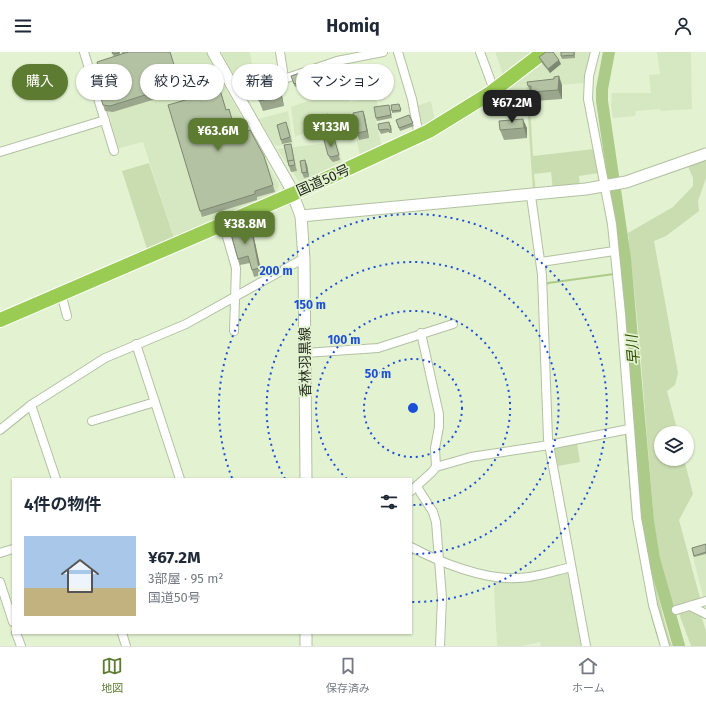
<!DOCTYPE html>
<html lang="ja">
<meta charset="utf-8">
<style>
body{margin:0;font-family:"Fira Sans","Noto Sans JP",sans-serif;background:#f2f2f3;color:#1f2937;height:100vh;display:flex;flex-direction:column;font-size:15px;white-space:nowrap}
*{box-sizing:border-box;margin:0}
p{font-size:13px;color:#747a83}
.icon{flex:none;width:22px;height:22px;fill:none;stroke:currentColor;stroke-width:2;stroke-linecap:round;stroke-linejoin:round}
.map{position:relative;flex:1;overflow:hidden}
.sheet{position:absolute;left:12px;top:426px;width:400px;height:156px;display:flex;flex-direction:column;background:#fff;border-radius:0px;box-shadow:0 1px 3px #0004}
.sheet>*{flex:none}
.hud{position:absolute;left:12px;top:12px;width:400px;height:36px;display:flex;gap:8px}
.fabs{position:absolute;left:654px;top:374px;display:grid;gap:8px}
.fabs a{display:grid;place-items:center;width:40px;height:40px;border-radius:50%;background:#fff;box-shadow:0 1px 3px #0004;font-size:20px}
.price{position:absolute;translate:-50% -34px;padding:0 9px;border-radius:8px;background:#5d7b31;color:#fff;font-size:13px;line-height:26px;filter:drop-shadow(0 1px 2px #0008)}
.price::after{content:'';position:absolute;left:50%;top:24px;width:12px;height:9px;margin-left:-6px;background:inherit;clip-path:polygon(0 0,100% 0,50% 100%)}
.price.active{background:#222;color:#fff}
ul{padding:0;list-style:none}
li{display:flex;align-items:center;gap:12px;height:100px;padding:0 12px}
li+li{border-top:1px solid #e0e1e3}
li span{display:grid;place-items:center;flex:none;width:112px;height:80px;border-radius:0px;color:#555}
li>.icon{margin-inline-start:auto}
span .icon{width:48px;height:48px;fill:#fffc;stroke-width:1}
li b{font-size:17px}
h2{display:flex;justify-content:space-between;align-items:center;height:48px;padding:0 12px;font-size:17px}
.chip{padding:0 14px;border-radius:18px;background:#fff;box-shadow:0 1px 3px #0004;font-size:14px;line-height:36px}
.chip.active{background:#5d7b31;color:#fff}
header{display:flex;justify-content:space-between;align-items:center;height:52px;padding:0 12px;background:#fff;font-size:18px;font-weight:700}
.tabs{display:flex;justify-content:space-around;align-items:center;height:56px;border-top:1px solid #e0e1e3;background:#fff;font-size:11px;color:#747a83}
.tabs a{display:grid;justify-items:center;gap:2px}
.tabs .active{color:#5d7b31}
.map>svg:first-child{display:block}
.built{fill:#d6e8c1}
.green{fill:#c9ddb1}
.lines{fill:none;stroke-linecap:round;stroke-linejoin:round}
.stream{stroke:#adcb88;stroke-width:2}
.river{stroke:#adcb88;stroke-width:12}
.street-casing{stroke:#b2c1a2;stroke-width:10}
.secondary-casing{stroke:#b2c1a2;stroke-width:13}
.highway-casing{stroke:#fff;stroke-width:16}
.street{stroke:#fff;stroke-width:8}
.secondary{stroke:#fff;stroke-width:11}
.highway{stroke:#9acb53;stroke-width:14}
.wall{fill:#9aa78c}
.shaded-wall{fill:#7d8872}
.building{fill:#b3c2a3;stroke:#7d8872}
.ring{fill:none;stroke:#1d4ed8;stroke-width:2;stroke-dasharray:2 4}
.labels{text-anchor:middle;stroke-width:3.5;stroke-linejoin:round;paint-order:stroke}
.street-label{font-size:14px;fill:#24291d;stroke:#e3f3d2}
.water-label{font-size:15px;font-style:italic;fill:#324c00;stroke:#e3f3d2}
.centre{fill:#1d4ed8;stroke:#e3f3d2;stroke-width:2}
.ring-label{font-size:12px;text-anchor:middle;font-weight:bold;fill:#1d4ed8;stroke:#e3f3d2;stroke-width:3.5;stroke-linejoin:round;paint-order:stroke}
</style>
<header><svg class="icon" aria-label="menu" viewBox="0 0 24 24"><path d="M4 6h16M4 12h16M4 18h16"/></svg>Homiq<svg class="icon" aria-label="person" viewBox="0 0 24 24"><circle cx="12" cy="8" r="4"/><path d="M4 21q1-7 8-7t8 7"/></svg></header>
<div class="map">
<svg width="706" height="594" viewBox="0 0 706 594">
<rect width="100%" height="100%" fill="#e3f3d2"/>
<g class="built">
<path d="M111 0H206L279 133 276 142 174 186 143 90 116 97 109 75 111 70 110 64 104 61 90 14 113 8Z"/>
<path d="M221 0H250L254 25H235Z"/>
<path d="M495 0H534L503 23Z"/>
<path d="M551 0H592L586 31 526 35V50H516L512 45 494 50 493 43Z"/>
<path d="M657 0H691L692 57 661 59 660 57 636 59 635 64 613 66 611 53 612 41H651L649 23 660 22Z"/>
<path d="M336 11 350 50 376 44 378 57 374 58 382 96 360 105 352 61 295 85 291 55 328 42 320 17Z"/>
<path d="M431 49 435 69 421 76 416 54Z"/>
<path d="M288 59 293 92 275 94 259 67Z"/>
<path d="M337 90 343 114 300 131 277 97Z"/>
<path d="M706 493V545H705L703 544 691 497Z"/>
<path d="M566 519 569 521 584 594H541L540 590 522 594H497L494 537 496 528Z"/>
</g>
<g class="green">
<path d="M526 35H529L533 104 594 97 599 121 579 124 580 135 553 138 551 120 534 122 536 140H533Z"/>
<path d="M706 105V126L698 149 699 159 666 184 654 189 678 321 675 333 667 339 678 381H661V407H684L693 442 679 468 700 546 699 548 674 556 661 514 654 471 639 285 628 181 673 155 693 134V126L687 112Z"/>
<path d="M149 111 174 186 147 197 122 119Z"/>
<path d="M631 336C638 424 645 510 672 594H667L661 578 638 464Z"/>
<path d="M577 391 580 410 558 414 554 395Z"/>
<path d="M687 558 701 563 706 579V594H691L678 559Z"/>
</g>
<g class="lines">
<g class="stream">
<path d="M621 207 625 206"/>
<path d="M546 233 548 231 614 222"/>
<path d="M626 381 633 463"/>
<path d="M652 564 659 588"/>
</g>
<path class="river" d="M609 0 602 37V49L625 206 648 469 654 507 679 594"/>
<g class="street-casing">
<g id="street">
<path d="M84 0 114 99"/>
<path d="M280 0 284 26"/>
<path d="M398 0 412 47 419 84"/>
<path d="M480 0 494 38"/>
<path d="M595 0 589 24 588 47 612 172 621 262 637 466 653 553 665 594"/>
<path d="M229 29 237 27 287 26 337 9 383 0"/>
<path d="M0 100 105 68"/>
<path d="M531 144 542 223 548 387 586 594"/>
<path d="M223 171 236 216 234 279"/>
<path d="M541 210 614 199"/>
<path d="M61 241 67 264"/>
<path d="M136 292 180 427"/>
<path d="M305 301 378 296 453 272"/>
<path d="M31 353 56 427"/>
<path d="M92 369 155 350"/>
<path d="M0 378 31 353 105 306 186 272 299 209 304 207"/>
<path d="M436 415 471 405 549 393 629 377"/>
<path d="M417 435 433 460 436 470 442 546 440 594"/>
<path d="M411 439 432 420 436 415 435 396 439 375V362L421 281"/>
<path d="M411 495C439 510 484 528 517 526 535 526 554 519 571 515"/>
<path d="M0 501 13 497"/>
<path d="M0 530 13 570"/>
<path d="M690 554 706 562"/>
<path d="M676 558 706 549"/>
<path d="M16 581 21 594"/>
<path d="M122 581 126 594"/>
</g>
</g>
<g class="secondary-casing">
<g id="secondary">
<path d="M213 0 289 133 301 164 304 207 306 427"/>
<path d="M301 164 586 137 626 130 706 102"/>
<path d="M306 581V594"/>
</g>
</g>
<g class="highway-casing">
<path id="highway" d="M0 268 293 142 429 79 489 42 544 0"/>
</g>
<use href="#street" class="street"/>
<use href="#secondary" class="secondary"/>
<use href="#highway" class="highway"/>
</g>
<g class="wall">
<path d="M112 0H120V2H122V0H170L182 39 113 60 105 59 103 53 99 18 114 5Z"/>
<path d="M561 0H575V6L562 7 561 4Z"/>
<path d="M539 5 561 12 550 21 541 10Z"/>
<path d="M337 19 342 35 329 40 323 24Z"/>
<path d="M300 21 304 32 295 35 291 24Z"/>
<path d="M321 24 327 42 314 46 308 29Z"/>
<path d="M562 33V47L535 49 532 44H531L528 34Z"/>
<path d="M222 44 226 58 229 57 237 82 266 110 275 140 257 145V148L202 165 200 159Z"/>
<path d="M282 44 284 54 263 59 259 49Z"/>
<path d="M399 52 401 60 392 61V59Z"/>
<path d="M390 56 392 66 377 69 376 66Z"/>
<path d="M363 59 365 65 369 86 359 88 357 81Z"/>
<path d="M328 62 334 80 322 85 315 67Z"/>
<path d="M409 63 414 74 400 79 396 68Z"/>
<path d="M347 66 351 79 338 83 334 70Z"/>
<path d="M391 73 392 81H389V80L381 82 379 78Z"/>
<path d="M288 75 292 90 282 92 281 88Z"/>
<path d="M527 76V86L504 88 500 78Z"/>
<path d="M334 86 340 108 333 110 330 107 328 103Z"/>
<path d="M292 95 294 108 297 119 291 120 289 114Z"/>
<path d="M307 113 309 125 304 126 302 121Z"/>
<path d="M252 180 254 186 262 223 254 225 250 211 240 213 238 207 250 181Z"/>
<path d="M706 492V502L694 505 692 496Z"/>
</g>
<g class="shaded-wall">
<path d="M559 8 561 12 550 21 548 17Z"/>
<path d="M559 24 562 33V47L558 38Z"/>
<path d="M278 35 282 44 284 54 281 44Z"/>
<path d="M363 59 365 65 369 86 367 79Z"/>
<path d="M523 67 527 76V86L524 76Z"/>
<path d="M305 108 307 113 309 125 307 120Z"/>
<path d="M252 180 254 186 262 223 259 216Z"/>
</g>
<g class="building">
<path d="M112 0H119V1L113 2Z"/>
<path d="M128 0H170L180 32 110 54 103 53 93 20 99 18 97 10Z"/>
<path d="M546 0H553L559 8 548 17 539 5Z"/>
<path d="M561 0H574V3L561 4Z"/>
<path d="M337 19 341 30 327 35 323 24Z"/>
<path d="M300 21 303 29 294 32 291 24Z"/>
<path d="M321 24 323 32 311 37 308 29Z"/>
<path d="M559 24 558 38 531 40V34H528L527 30 554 27V25Z"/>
<path d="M278 35 281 44 259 49 257 40Z"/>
<path d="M220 38 226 58 229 57 236 82 250 78 264 104 273 133 255 139V142L200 159 168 53Z"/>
<path d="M399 52 401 58 392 59 391 53Z"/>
<path d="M389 53 391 63 376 66 374 55Z"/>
<path d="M363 59 367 79 357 81 353 61Z"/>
<path d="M328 62 331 71 318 76 315 67Z"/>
<path d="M409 63 413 71 399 76 396 68Z"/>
<path d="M347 66 350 76 337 80 334 70Z"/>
<path d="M523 67 524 76 500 78 499 69Z"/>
<path d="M286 70 290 85 281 88 277 73Z"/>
<path d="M389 70 391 78H388V77L379 78 378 72Z"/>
<path d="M334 86 339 103 331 105 328 103 324 88Z"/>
<path d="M291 92 294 108 288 110 284 93Z"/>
<path d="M294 108 295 113 289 114 288 109Z"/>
<path d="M305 108 307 120 302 121 300 109Z"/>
<path d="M248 173 250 181 252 180 259 216 252 218 248 204 238 207 230 178Z"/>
<path d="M706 492V500L694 504 692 496Z"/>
</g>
<g class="ring">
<circle cx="413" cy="356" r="49"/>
<path d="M347 427A97 97 0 1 1 411 453"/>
<path d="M285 427A146 146 0 1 1 412 502"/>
<path d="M232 426A194 194 0 1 1 411 550"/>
</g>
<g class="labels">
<g class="street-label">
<text transform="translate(323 128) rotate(-24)" y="5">国道50号</text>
<text transform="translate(305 310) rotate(-91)" y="5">香林羽黒線</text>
</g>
<g class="water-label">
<text transform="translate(633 298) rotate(-95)" y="5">早川</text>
</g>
</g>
<circle cx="413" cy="356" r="6" class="centre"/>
<g class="ring-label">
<text x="276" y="223">200 m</text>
<text x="310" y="257">150 m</text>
<text x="344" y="292">100 m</text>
<text x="378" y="326">50 m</text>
</g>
</svg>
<div class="fabs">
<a><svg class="icon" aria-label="layers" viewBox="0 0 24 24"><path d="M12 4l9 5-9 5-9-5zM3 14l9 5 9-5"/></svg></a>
</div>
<b class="price active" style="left:512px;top:72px">¥67.2M</b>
<b class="price" style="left:331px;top:96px">¥133M</b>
<b class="price" style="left:218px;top:100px">¥63.6M</b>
<b class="price" style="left:245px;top:193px">¥38.8M</b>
<div class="hud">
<a class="chip active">購入</a>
<a class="chip">賃貸</a>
<a class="chip">絞り込み</a>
<a class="chip">新着</a>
<a class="chip">マンション</a>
</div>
<section class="sheet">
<h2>4件の物件<svg class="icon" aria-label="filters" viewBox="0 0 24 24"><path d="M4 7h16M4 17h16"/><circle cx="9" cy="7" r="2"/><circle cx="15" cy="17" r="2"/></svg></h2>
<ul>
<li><span style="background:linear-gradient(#a9c7e8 65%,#c2b280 0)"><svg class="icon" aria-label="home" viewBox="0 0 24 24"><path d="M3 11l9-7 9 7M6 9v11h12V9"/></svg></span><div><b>¥67.2M</b><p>3部屋 · 95 m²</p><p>国道50号</p></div></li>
</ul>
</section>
</div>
<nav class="tabs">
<a class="active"><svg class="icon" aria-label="map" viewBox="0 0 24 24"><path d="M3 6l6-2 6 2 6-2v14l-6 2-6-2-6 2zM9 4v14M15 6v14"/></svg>地図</a>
<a><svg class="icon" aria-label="saved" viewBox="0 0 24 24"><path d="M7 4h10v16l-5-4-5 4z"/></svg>保存済み</a>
<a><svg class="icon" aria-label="home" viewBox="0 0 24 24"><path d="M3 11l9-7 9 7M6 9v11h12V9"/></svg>ホーム</a>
</nav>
